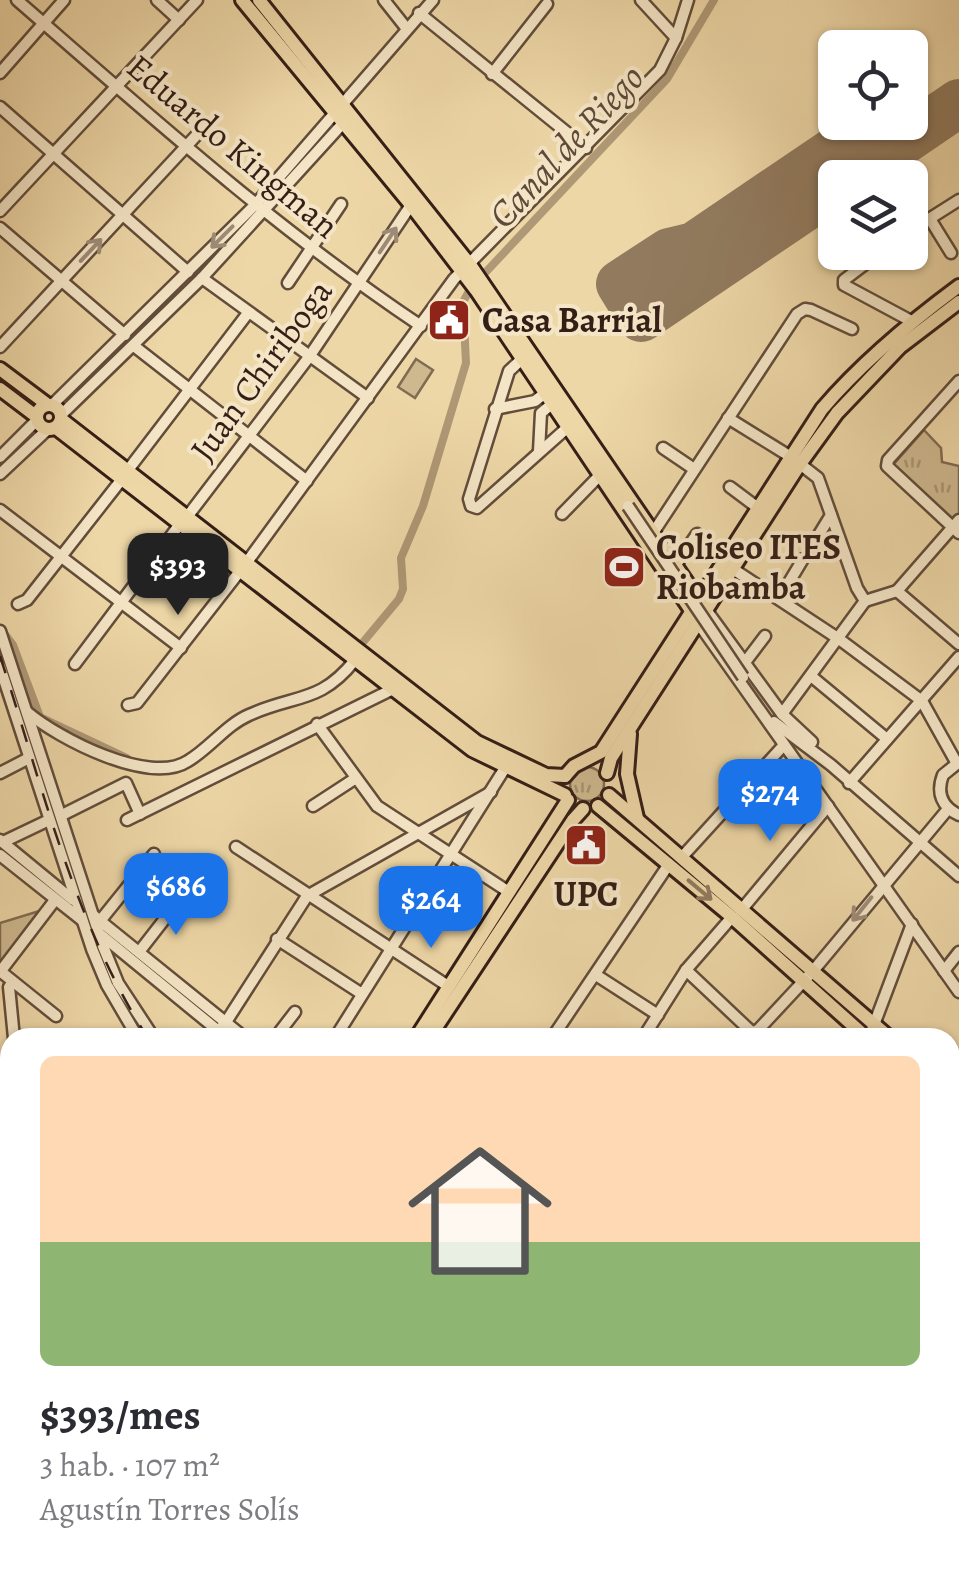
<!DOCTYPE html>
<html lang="es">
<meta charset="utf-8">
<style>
body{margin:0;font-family:Alegreya,serif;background:#f7f7f7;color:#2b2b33;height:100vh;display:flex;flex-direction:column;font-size:38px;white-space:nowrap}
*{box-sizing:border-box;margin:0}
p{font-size:32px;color:#7c7c81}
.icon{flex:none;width:55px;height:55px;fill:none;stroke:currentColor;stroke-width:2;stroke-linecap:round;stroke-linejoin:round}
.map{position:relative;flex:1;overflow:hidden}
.sheet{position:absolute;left:0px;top:1028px;width:960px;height:552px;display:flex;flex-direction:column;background:#fff;border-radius:30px 30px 0 0;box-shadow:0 2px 8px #0004}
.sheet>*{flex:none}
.controls{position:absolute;left:818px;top:30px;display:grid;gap:20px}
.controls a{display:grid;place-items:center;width:110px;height:110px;border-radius:15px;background:#fff;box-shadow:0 2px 8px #0004;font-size:50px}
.price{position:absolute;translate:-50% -85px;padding:0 22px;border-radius:20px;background:#1a73e8;color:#fff;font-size:32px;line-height:65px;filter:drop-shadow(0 2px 5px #0008)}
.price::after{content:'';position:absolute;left:50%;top:60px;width:30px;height:22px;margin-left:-15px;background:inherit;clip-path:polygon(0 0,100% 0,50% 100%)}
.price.on{background:#222;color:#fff}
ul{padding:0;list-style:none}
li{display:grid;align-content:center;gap:20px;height:530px;padding:0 40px}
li+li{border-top:2px solid #e1e1e2}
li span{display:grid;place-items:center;height:310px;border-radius:15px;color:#555}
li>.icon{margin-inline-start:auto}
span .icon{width:180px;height:180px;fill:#fffc;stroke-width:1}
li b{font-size:42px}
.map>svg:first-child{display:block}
.green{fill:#ceb88e;stroke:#816b52;stroke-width:2.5}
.park{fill:url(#park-tufts);stroke:#816b52;stroke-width:2.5}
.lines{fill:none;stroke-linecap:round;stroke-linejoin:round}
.canal{stroke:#af9876;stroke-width:8}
.runway{stroke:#917a5e;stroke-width:48}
.minor-casing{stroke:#624c3a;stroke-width:15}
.major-casing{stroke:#341e16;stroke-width:18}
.minor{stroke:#f4e5c6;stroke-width:10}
.major{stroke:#eed7a7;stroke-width:12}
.rail{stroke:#341e16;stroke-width:2.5;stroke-dasharray:18 18;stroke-linecap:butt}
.minor-bridge-casing{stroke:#624c3a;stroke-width:15;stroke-linecap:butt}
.minor-bridge{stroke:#f4e5c6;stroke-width:10}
.oneway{stroke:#9e8b77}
.oneway2{stroke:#917a5e}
.labels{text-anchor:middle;stroke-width:8;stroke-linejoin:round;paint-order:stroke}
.street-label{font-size:35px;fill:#341e16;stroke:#f4e5c6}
.poi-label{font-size:35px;font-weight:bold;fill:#341e16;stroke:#f4e5c6;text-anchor:start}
.water-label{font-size:38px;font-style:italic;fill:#5f4938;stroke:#f4e5c6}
</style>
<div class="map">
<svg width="959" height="1578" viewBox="0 0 959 1578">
<defs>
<pattern id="park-tufts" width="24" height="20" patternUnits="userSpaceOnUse" patternTransform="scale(2.5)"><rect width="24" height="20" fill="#ceb88e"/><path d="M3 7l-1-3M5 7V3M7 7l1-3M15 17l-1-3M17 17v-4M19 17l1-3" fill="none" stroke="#a89573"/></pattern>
</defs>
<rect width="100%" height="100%" fill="#eed7a7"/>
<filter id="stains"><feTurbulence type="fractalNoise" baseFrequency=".002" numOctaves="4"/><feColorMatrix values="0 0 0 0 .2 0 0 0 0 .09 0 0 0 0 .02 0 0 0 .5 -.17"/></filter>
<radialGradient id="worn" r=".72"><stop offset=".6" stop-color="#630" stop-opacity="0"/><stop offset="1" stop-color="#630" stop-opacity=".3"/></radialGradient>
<g class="green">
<path d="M416 359 433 370 415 398 398 387Z"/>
<path d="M950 1259 959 1275V1376L950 1391Z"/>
</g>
<g class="park">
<path d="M924 430 941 448 942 462 959 466V515L953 523 893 465Z"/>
<circle cx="587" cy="784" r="17"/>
<path d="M39 911 0 962V923Z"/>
</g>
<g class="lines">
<g class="canal">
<path d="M484 274 667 79 714 0"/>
<path d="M3 632 13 645 40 717 127 758"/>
<path d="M364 641 399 599 403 589 401 558 423 506 466 363 463 302 468 293"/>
</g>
<g class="runway">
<path d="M852 176 959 103"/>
<path d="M835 187 641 318 620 284 669 252 694 246 877 122"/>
</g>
<g class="minor-casing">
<g id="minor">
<path d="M17 0C148 114 277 230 421 326"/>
<path d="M157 0 179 20"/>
<path d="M384 0 407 29"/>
<path d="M641 0 676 38"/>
<path d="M419 13 586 148"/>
<path d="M0 73 64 0"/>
<path d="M492 74 547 4"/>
<path d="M0 107 188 272"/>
<path d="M0 211 197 0"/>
<path d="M930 219 951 253"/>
<path d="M0 228 125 335"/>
<path d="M910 231 959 200"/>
<path d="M881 252 844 280V285L913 322"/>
<path d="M202 278 368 398"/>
<path d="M288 283 341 204"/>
<path d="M134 346 307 481"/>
<path d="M0 347 206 125"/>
<path d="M522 359 509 371 469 499 471 506 477 508 568 427"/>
<path d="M959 381 888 460 887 466 959 533"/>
<path d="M52 405 255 205 433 0"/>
<path d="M495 409 535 401 549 390"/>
<path d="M61 415 202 278 345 121"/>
<path d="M728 418 791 457 818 478 857 588 865 601"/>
<path d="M663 448 694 469"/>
<path d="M539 451 541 413 552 404"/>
<path d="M0 457 37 420"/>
<path d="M128 470 248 313"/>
<path d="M0 474 48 429"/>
<path d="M730 487 758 508"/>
<path d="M0 510 181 648"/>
<path d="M562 514 600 475"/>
<path d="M187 517 309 357 411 205"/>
<path d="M653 533 797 314 805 309 811 310 852 329"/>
<path d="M812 546 831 515"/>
<path d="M675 566 697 534"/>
<path d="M733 569 839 639 922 701 956 762"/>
<path d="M897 591 959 520"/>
<path d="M897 591 959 644"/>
<path d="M779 599 803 559"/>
<path d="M865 601 897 591"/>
<path d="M18 604 27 600 122 479"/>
<path d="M704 607 782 714 812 742"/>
<path d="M694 617 959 992"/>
<path d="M0 631 103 946 118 983 154 1038"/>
<path d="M75 664 180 524"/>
<path d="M743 665 765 636"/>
<path d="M0 667 92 949 107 985 138 1038"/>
<path d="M811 676 887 739"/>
<path d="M128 705 137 703 247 562 454 279 660 70 676 38 688 0"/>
<path d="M27 712C59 739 150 786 188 761 210 748 226 725 249 715 295 694 320 704 355 660"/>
<path d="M782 714 865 601"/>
<path d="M774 722 831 765 959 876"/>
<path d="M317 724 377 806 509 892"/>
<path d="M959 762 943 775C936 793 942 807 959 815"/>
<path d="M0 773 29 758"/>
<path d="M849 783 959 657"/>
<path d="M313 806 356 778"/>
<path d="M62 815 126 783 140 814"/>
<path d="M127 820 393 689"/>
<path d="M0 840 73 900"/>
<path d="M3 842 49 820"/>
<path d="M236 847 448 986"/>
<path d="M0 855 82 920"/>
<path d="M682 857 783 746"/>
<path d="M743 908 828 806"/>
<path d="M94 916 245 1038"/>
<path d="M100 921 154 854"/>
<path d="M100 934 227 1038"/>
<path d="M277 939 362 994"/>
<path d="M139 952 181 898"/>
<path d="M686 970 757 1037"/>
<path d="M0 971 56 1016"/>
<path d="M944 971 959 952"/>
<path d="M0 972 55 900"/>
<path d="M596 975 658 1015"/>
<path d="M13 982 9 987 14 1038"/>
<path d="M213 1038 226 1022 307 896 491 792"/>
<path d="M275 1038 295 1012"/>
<path d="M335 1038 505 768"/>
<path d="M552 1038 669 864"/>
<path d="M643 1038 686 970 732 917"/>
<path d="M744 1038 759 1029 813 971 948 809"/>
<path d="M869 1038 912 924"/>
<path d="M950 1211 959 1219"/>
<path d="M0 1244 10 1252"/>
<path d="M950 1413 959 1390"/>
<path d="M0 1439 10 1425"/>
<path d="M950 1452 959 1428"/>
<path d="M950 1503 959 1506"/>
<path d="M950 1539 959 1541"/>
<path d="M950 1555 959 1563"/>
<path d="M174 1570 194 1578"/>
<path d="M360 1570 380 1578"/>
<path d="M560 1570 581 1578"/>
<path d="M842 1570V1578"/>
<path d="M152 1578 157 1570"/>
<path d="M258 1578 261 1570"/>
<path d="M653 1578 656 1570"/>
</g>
</g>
<g class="major-casing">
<g id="major">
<path d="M242 0 411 205 476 290 692 612"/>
<path d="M259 0 471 266 699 600"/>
<path d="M0 369 48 405"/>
<path d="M0 389 37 417"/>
<circle cx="49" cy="417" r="12"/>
<path d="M61 419 477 742 546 775 565 776"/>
<path d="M56 428 472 750 565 795"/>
<path d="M630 734 627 774 637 818"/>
<path d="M607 773 611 758 800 464 837 413 900 347 959 302"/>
<path d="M565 776 574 766 601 752 822 409C862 362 909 323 959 286"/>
<path d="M609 795 890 1038"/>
<path d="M598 806 732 917 867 1038"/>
<path d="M416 1038 568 800"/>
<path d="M429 1038 573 820 583 809"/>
<path d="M950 1090 959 1098"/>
<path d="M950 1110 959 1118"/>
<path d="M0 1146 10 1153"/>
<path d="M0 1162 10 1169"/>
<path d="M0 1474 10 1488"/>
<path d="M0 1498 10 1510"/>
<path d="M74 1570 83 1578"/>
<path d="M95 1570 104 1578"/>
</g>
</g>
<use href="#minor" class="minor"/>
<use href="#major" class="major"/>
<g class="rail">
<path d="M0 656C42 784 74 924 148 1038"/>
<path d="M0 1455 10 1460"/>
<path d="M950 1520 959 1523"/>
</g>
<g class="minor-bridge-casing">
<path id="minor-bridge" d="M628 506 743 677"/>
</g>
<use href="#minor-bridge" class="minor-bridge"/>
</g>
<defs><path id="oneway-shaft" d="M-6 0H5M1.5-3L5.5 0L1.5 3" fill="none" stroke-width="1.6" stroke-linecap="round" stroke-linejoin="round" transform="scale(2.5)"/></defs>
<g class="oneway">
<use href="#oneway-shaft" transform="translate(222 237) rotate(135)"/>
<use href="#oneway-shaft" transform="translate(388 240) rotate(-56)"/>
<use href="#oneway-shaft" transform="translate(91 250) rotate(-47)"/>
<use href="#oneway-shaft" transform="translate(862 909) rotate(129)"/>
</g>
<use class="oneway2" href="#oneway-shaft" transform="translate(700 890) rotate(40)"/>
<defs>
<g id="civic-square" transform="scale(2.25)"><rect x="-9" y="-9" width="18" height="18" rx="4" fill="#8f2418" stroke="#f4e5c6"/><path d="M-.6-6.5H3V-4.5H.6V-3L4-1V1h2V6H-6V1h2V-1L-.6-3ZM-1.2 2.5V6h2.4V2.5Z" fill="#fff"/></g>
<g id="stadium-square" transform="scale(2.25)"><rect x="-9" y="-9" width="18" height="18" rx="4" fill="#8f2418" stroke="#f4e5c6"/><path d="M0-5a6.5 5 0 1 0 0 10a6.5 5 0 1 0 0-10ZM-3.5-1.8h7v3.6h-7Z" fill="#fff"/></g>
</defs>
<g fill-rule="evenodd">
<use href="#civic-square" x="449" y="320"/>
<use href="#stadium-square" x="624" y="567"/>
<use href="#civic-square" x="586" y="845"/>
</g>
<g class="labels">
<g class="street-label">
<text transform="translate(233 146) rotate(40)" y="12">Eduardo Kingman</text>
<text transform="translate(261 370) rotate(-54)" y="12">Juan Chiriboga</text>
</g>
<g class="poi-label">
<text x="482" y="332">Casa Barrial</text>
<text x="656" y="559">Coliseo ITES<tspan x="656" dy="40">Riobamba</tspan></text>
<text x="586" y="906" text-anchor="middle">UPC</text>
</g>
<g class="water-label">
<text transform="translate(566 146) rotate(-47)" y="13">Canal de Riego</text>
</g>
</g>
<rect width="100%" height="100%" filter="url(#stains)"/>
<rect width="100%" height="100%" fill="url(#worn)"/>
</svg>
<div class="controls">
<a><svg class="icon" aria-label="locate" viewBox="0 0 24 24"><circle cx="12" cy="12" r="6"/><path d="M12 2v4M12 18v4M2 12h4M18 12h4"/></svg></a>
<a><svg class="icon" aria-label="layers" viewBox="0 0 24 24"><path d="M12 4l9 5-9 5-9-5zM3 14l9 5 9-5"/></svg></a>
</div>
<b class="price on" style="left:178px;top:618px">$393</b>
<b class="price" style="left:770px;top:844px">$274</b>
<b class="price" style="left:176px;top:938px">$686</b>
<b class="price" style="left:431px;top:951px">$264</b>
<section class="sheet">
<ul>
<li><span style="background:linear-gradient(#ffd9b3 60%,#8fb573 0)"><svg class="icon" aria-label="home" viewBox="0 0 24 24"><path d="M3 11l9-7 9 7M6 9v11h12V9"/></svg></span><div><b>$393/mes</b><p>3 hab. · 107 m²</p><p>Agustín Torres Solís</p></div></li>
</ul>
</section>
</div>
